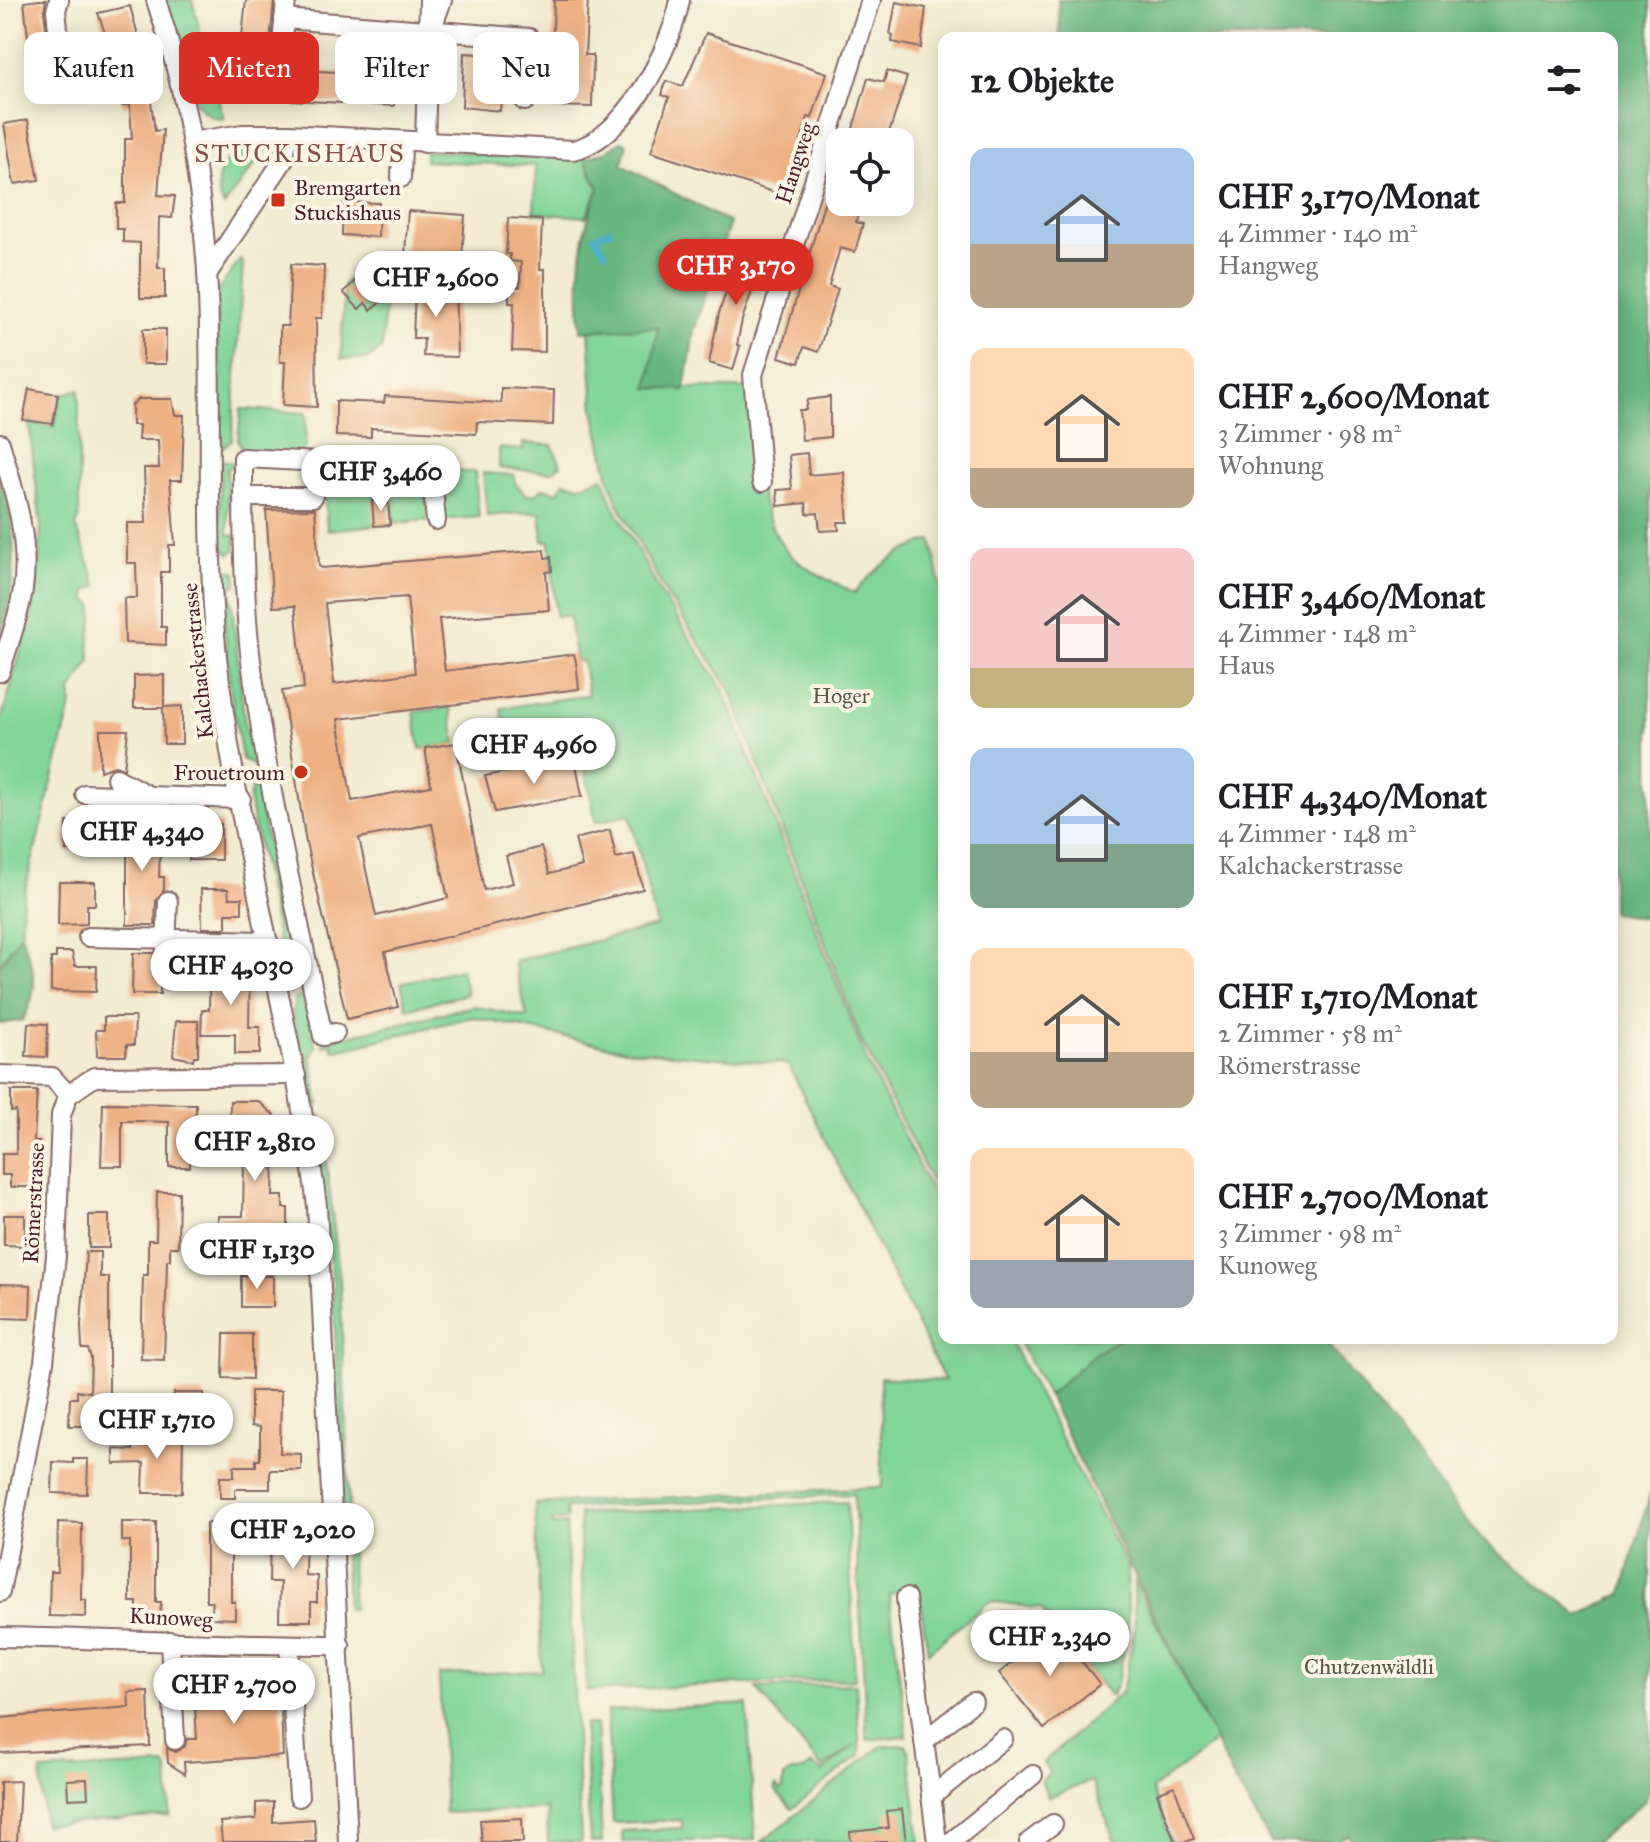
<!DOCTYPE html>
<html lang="de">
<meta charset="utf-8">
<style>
body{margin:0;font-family:"IM FELL Great Primer",serif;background:#f6f6f6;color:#202124;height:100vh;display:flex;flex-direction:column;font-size:30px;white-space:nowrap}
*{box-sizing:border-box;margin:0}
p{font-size:26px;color:#757577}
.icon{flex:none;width:44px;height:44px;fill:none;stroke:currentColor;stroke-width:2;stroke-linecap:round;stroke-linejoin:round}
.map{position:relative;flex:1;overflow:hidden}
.sheet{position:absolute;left:938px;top:32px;width:680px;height:1312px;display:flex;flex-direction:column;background:#fff;border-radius:16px;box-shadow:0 4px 20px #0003}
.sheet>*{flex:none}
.top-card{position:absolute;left:24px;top:32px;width:760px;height:72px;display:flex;gap:16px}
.controls{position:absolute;left:826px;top:128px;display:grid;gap:16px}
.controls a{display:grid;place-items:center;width:88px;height:88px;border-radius:16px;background:#fff;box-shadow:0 4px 20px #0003;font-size:40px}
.price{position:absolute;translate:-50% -68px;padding:0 18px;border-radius:28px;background:#fff;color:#222;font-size:26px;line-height:52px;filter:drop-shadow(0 2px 4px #0008)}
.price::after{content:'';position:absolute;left:50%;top:48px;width:24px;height:18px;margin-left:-12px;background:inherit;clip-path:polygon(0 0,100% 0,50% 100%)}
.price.on{background:#d93025;color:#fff}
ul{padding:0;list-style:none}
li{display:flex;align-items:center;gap:24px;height:200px;padding:0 32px}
li span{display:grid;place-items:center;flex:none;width:224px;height:160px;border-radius:16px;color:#555}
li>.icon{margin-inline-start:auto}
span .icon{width:96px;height:96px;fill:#fffc;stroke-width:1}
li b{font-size:34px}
h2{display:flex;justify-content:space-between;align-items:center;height:96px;padding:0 32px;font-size:34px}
.tag{padding:0 28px;border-radius:16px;background:#fff;box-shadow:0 4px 20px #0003;font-size:28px;line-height:72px}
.tag.on{background:#d93025;color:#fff}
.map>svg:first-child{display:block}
.green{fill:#80d598;stroke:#657a62;stroke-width:2}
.forest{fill:#68b680;stroke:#596a56;stroke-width:2}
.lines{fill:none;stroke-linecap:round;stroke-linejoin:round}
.stream{stroke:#4bb1ca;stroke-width:6}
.building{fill:#eeb184;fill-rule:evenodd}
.minor-casing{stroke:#856766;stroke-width:22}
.minor{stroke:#fff;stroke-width:18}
.poi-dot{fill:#c8321e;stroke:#fcf5e5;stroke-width:3}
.labels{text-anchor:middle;stroke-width:8;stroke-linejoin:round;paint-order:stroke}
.street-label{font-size:22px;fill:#4a1f2b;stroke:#fcf5e5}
.poi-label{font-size:22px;fill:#4a1f2b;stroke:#fcf5e5;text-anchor:start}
.park-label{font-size:22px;fill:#5a564c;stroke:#fcf5e5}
.quarter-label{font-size:26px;letter-spacing:2px;fill:#83524a;stroke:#fcf5e5}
</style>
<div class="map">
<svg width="1650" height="1842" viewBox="0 0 1650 1842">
<rect width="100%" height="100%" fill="#fcf5e5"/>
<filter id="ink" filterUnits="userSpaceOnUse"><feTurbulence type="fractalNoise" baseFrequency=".0125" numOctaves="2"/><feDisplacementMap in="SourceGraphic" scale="16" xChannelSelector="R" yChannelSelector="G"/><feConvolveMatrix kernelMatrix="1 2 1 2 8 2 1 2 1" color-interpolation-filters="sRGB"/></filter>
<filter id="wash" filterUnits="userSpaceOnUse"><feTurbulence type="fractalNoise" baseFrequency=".006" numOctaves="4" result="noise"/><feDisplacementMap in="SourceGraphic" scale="32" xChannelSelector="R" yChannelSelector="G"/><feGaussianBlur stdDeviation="1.8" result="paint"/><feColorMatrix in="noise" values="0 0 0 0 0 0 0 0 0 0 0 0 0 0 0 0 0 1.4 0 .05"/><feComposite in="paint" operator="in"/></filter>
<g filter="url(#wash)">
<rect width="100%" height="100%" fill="#f3ecd3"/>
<g class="green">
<path d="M165 0H192L200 31 199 38 179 43Z"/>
<path d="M199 47 205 51 224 119C189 116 188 78 181 51Z"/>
<path d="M255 144H261L265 151 224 206C208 179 227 150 255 144Z"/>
<path d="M425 151 584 158 599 188 586 217 534 213 536 166 425 161Z"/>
<path d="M240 260 243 262 232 440 222 448 216 389 217 292Z"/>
<path d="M362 267H381L386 274 382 348 368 359H341L344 284Z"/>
<path d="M659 327 649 388H748C753 439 753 523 795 559 811 573 835 582 854 593 877 567 899 550 932 540L944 604V1206L862 1042 730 689 664 590 618 503 608 475 594 409 589 330Z"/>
<path d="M79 389V518L76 526 97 586 87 591 86 599 93 605C95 625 86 640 91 660L71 691 72 702 23 898 21 934 0 965V725L34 604 38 571 41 527 29 422 53 427 61 395Z"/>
<path d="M241 409 306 413 305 448 297 456 243 453 238 440Z"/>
<path d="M523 443 552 445 561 465 551 472 499 468V448L523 450Z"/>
<path d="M221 460 234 463V467L227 468 228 535H235V550L230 554 219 543Z"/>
<path d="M323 468 385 471 389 524 327 530Z"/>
<path d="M438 471 475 472 479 517 443 520Z"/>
<path d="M391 472C420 478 426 493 432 520L394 523Z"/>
<path d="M483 473 514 475 515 483 526 495 536 494 543 488 558 492 564 482 581 486 603 477 614 506 660 592 724 691 867 1062 944 1217V1338H1009L1127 1565 1128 1630 1117 1684 1111 1697 1041 1609 990 1601 928 1652 918 1588 889 1594 907 1736 867 1740 854 1494 566 1508 567 1519 553 1520V1525L566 1524 581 1842H548L547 1809 445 1813 439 1675 542 1671 535 1504 882 1487 880 1377 945 1381 788 1064 626 1050 472 1017 334 1051 332 1044 323 1046V1042L473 1006 527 1017 514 961 657 926 630 814 596 822 582 754 513 769 501 708 588 695 583 661H576L569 616H556L550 541H543L540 512 487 516Z"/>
<path d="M232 570 236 572 237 585 230 586 246 736 254 735 258 764 255 766 242 759 231 693 220 578Z"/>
<path d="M450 707 456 743 420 749 414 712Z"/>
<path d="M262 785 266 800 259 802 292 965 300 964 299 978H291L284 969 249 799 252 787Z"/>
<path d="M461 969 467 994 407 1009 401 983Z"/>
<path d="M303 995 316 1046 311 1057 319 1105 311 1106 292 1010 296 998Z"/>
<path d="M321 1116 340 1281 353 1609H347L333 1282 313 1117Z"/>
<path d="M1017 1338H1121L1094 1354 1048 1396Z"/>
<path d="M847 1502 855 1679 587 1691 579 1514Z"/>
<path d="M1134 1580 1216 1741 1152 1789 1172 1842H1115L1092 1781 1048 1797 1041 1780 1050 1773 1043 1763 1122 1692 1135 1630Z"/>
<path d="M856 1684 860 1755 792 1809 774 1790 776 1786 780 1791 783 1788 784 1777 791 1771H804L812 1765 822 1772 855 1745 822 1768 756 1688Z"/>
<path d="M747 1704 755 1840 623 1842 622 1831 682 1828V1820L613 1823 607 1711Z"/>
<path d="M584 1724H596L602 1842H590Z"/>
<path d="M905 1745 909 1752 920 1842H762L881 1746Z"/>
<path d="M164 1765 168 1769 170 1816 44 1825 41 1771Z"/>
</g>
<g class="forest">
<path d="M1058 0H1650V919L1612 913V38H1060Z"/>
<path d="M621 141 627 144 622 165 730 223 694 331 685 390 648 388 658 327 581 331C578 280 578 235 599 188L584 158 605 152Z"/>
<path d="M0 475C20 538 17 577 0 640Z"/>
<path d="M21 934C33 971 42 983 23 1020L0 1024V965Z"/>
<path d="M1121 1338H1323L1482 1540 1579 1616 1622 1594 1650 1494V1782L1646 1800 1596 1842H1354L1348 1835 1336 1842H1271L1236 1784 1048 1396 1094 1354Z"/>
</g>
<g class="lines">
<path class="stream" d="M606 252 595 237 610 230"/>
</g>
<g id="blocks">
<g class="building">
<path d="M39 0H46L44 11 50 61 31 62 24 2Z"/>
<path d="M246 0H274L270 43 273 57 240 55Z"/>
<path d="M554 0H588L585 55H593L592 107 547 106V54H552Z"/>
<path d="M896 2 926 8 921 48 892 42 893 35 890 34Z"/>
<path d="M130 6 141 46 113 56 98 13Z"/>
<path d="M706 33 827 73 812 118 808 117 785 196 651 152 669 97 662 95 666 81 683 86Z"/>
<path d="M464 53 505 56 500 111 462 107Z"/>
<path d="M340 68 397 71 394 106 290 100 292 70 340 72Z"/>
<path d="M887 71 907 77 889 133 883 131 880 142H849L868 78 884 82Z"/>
<path d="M147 74 155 131 163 130 158 195 175 196 172 218 159 217 158 268H165V298H140V243L123 242V229H116V203H125V139H132L130 105 122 106 120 77Z"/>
<path d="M28 120 39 180 14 184 4 124Z"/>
<path d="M836 163H840V202H855L854 208 859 209 856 222 863 224 855 252 840 248 829 286 838 289 818 352 804 347 799 363 779 357Z"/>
<path d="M343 202 379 203 378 237 342 235Z"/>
<path d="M408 211 465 215 462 258 405 253Z"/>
<path d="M508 218 542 220 540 269H545V352L512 351 514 303H509V286L520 287 521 262 510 261V254H506Z"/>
<path d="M742 244 766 251 742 320 737 345 740 346 733 370 709 363 719 313Z"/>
<path d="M291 264 324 266 322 318H316L317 407 283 405 285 362H280V326H288Z"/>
<path d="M362 275 367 281 373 276 384 288 377 294 383 300 371 310 365 303 359 309 343 292Z"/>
<path d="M420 283 455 284 457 357 423 356 424 338H413L415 290H420Z"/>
<rect x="143" y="329" width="23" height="35"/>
<path d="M501 388 554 390 553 425 477 422 476 434 371 428V437L336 436V401L384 403 385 396 501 403Z"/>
<path d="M29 389 58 394 53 424 23 420Z"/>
<path d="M830 397V437L802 440 799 410H806L808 400Z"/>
<path d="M139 399H172L175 415H184L182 480H170L175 545H169V572H161V627H166V645L125 643 124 598H137L136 563H127V523H146L144 468H159L158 440H138L139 425H132V405Z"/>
<path d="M807 453 809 475 844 472 848 522H838L839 530 820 531 818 513 807 514 806 503 778 506 777 490 792 489 789 455Z"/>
<path d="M388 500 390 525 374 526 372 501Z"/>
<path d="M315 509 319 566 322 568 544 550 545 558 551 557 552 571 546 572 549 610 439 619 445 671 574 654 576 662 579 689 338 719 352 801 431 786 425 748 456 743 484 890 513 883 506 856 541 847 549 874 582 866 575 839 610 830 616 858 634 854 643 889 385 952 398 1007 347 1019 306 843 282 691 304 688 295 606 273 607 266 510ZM407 597 415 673 334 684 325 603ZM432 824 448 898 376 916 359 838Z"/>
<path d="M164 675V707L182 706V744H164L163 708H134V676Z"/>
<path d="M100 730H128L124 769 115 766 100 771Z"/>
<path d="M575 759 582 796 495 812 485 776Z"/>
<path d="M80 808H98L102 851H66L67 822H80Z"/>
<path d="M127 815 148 816 149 838 160 845 159 877H164V890L156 900 155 925H127Z"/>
<rect x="189" y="824" width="32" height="36"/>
<path d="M59 882H95V905H87V924L58 925Z"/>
<path d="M201 889H228L229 898H242V913H226V928H202Z"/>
<path d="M56 952H72L75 966H97L96 992 51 991V958H56Z"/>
<path d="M133 953H154L153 971 160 982V994H132Z"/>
<path d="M210 963 250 966 249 1027H260V1054H235V1034H201L202 1010H209Z"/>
<path d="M104 1017H135L134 1045H127L126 1056H97L96 1030H104Z"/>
<path d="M176 1021H198V1056H194L193 1060 173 1056Z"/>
<path d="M28 1023 48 1024 47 1057 26 1056Z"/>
<path d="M11 1091H37L34 1142H39V1163H31V1187H10V1175H2V1154H16V1111L11 1112Z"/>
<path d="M230 1101H258L274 1115 263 1129H275L273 1196H283V1208H288V1258H273V1246H218V1216H243L244 1158H229Z"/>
<path d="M103 1103 196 1104V1158L190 1157V1167H169V1122L140 1121H122V1166H101Z"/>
<path d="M157 1192H179L178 1247H170V1260H167L164 1360 141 1359 143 1275H148V1240H156Z"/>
<path d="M4 1215H25V1246L4 1245Z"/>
<rect x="89" y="1215" width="20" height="33"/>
<path d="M86 1252H100V1277H109V1410L94 1415V1426H69L70 1398H77V1391L90 1392 91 1358 88 1349H82L81 1325Z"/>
<path d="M241 1275 273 1276V1307H241Z"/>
<path d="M0 1284 31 1285 30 1319 0 1318Z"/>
<path d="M224 1334H252V1379L223 1378Z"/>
<path d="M251 1391H281L280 1453 301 1454V1470H270V1489H235V1498H220V1477H234V1466H256V1460H260V1427L251 1426Z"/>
<rect x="174" y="1393" width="30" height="34"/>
<path d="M133 1433 183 1434 182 1493H143L144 1463 114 1464V1449L133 1450Z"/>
<path d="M73 1459H88L87 1494 52 1493 53 1462 73 1463Z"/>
<path d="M292 1513H306L305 1575 317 1576V1602H311V1621H279L280 1582H269L270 1536H281V1524H291Z"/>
<path d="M58 1522 82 1523 81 1600H86V1617L49 1616 50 1572H57Z"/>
<path d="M122 1522H156V1602H161L160 1619H137V1602H130V1541H122Z"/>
<path d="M206 1523H231V1602H235V1619L212 1618V1602H206Z"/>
<path d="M1055 1628 1100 1684 1044 1729 999 1673Z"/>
<path d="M280 1686 283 1756 184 1762 185 1774 168 1763 167 1748 176 1752 185 1746 187 1739H197L194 1691Z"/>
<path d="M148 1691 150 1746 0 1753V1718L129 1707 128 1692Z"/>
<path d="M87 1779 88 1798 68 1799 67 1780Z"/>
<path d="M20 1781 17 1842H0V1782Z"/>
<path d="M1174 1786 1194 1839 1185 1842H1175L1157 1793Z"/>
<path d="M273 1802V1822L314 1819 316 1842H222L220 1822 256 1819V1803Z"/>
<path d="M902 1809 906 1842H851L850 1832 888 1828 886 1811Z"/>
<path d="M522 1818 523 1842H482L480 1820Z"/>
</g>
</g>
</g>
<g filter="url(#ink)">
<use href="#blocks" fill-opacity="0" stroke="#856766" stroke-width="2"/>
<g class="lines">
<g class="minor-casing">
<g id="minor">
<path d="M59 0 56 10 61 58"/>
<path d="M156 0C185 87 201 179 207 271 214 399 204 528 217 657 237 842 293 1021 317 1206L348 1842"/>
<path d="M284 19 529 38 525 101"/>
<path d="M432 28 442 0"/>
<path d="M282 44 286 0"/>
<path d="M192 142 242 134H288L573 150C625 139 671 49 680 0"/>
<path d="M425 143 429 0"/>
<path d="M401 178 402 141"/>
<path d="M207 274 283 161 288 134"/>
<path d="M0 443C14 491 30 538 23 589 19 617 8 645 0 672"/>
<path d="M762 482 753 375 871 0"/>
<path d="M243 497H313"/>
<path d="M116 778 147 795"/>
<path d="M85 794 241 799"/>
<path d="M110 833V795"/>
<path d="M160 833V797"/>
<path d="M88 937 268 941"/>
<path d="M165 971 168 901"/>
<path d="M335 1033 323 1036C296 909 266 782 250 653 243 588 243 523 243 458L431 468 436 520"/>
<path d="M0 1075 52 1077 68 1095"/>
<path d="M0 1592 44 1362 56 1256 61 1115 68 1095 94 1077 296 1075"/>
<path d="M906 1598 937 1842"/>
<path d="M0 1637C114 1639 226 1645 340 1645"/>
<path d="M170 1641 175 1740"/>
<path d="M289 1645 299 1797"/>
<path d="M924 1741 973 1702"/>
<path d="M931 1797 1003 1739"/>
<path d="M951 1842 1033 1775"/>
<path d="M1029 1842 1053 1824"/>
</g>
</g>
<use href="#minor" class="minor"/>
</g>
</g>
<g class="poi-dot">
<rect x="270" y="192" width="16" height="16" rx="4"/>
<circle cx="301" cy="772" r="8"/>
</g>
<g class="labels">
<g class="street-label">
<text transform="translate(795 163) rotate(-72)" y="8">Hangweg</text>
<text transform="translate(197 661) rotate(-96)" y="8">Kalchackerstrasse</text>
<text transform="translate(33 1203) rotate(-87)" y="8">Römerstrasse</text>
<text transform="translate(171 1617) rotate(3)" y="8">Kunoweg</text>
</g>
<g class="poi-label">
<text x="294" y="195">Bremgarten<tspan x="294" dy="25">Stuckishaus</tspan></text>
<text x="285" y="780" text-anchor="end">Frouetroum</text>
</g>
<g class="park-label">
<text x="841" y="703">Hoger</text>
<text x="1369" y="1674">Chutzenwäldli</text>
</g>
<g class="quarter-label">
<text x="300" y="162">STUCKISHAUS</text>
</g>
</g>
</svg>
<div class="controls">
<a><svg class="icon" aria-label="locate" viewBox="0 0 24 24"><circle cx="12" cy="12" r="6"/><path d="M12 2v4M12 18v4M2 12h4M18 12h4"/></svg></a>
</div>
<b class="price on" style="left:736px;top:307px">CHF 3,170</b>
<b class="price" style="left:436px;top:319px">CHF 2,600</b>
<b class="price" style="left:381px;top:513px">CHF 3,460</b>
<b class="price" style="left:534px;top:786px">CHF 4,960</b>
<b class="price" style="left:142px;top:873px">CHF 4,340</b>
<b class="price" style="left:231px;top:1007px">CHF 4,030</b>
<b class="price" style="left:255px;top:1183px">CHF 2,810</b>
<b class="price" style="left:257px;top:1291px">CHF 1,130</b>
<b class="price" style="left:157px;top:1461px">CHF 1,710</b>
<b class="price" style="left:293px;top:1571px">CHF 2,020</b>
<b class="price" style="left:1050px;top:1678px">CHF 2,340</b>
<b class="price" style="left:234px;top:1726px">CHF 2,700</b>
<div class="top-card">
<a class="tag">Kaufen</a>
<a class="tag on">Mieten</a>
<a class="tag">Filter</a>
<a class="tag">Neu</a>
</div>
<section class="sheet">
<h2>12 Objekte<svg class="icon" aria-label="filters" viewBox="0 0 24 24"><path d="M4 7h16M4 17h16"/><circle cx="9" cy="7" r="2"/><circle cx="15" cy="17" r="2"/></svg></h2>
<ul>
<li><span style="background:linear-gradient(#a9c7e8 60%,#b9a48a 0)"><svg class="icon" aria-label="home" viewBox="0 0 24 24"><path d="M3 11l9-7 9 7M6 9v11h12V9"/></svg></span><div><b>CHF 3,170/Monat</b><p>4 Zimmer · 140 m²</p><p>Hangweg</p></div></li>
<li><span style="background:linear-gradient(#ffd9b3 75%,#b9a48a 0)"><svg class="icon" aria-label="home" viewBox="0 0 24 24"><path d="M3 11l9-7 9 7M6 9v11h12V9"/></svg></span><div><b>CHF 2,600/Monat</b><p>3 Zimmer · 98 m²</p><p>Wohnung</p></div></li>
<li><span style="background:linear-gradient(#f6c9c9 75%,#c2b280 0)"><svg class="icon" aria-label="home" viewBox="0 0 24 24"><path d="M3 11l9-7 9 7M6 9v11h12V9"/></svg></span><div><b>CHF 3,460/Monat</b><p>4 Zimmer · 148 m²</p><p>Haus</p></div></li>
<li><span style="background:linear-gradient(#a9c7e8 60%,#7fa58c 0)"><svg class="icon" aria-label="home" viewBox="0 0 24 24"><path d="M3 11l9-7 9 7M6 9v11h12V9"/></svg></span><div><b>CHF 4,340/Monat</b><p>4 Zimmer · 148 m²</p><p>Kalchackerstrasse</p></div></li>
<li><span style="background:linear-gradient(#ffd9b3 65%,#b9a48a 0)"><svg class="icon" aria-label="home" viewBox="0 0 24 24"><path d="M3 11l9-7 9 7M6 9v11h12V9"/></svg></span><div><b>CHF 1,710/Monat</b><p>2 Zimmer · 58 m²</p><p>Römerstrasse</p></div></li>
<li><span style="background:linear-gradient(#ffd9b3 70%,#9aa5b1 0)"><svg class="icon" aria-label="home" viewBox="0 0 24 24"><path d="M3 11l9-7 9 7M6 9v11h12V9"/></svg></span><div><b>CHF 2,700/Monat</b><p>3 Zimmer · 98 m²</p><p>Kunoweg</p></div></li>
</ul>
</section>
</div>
